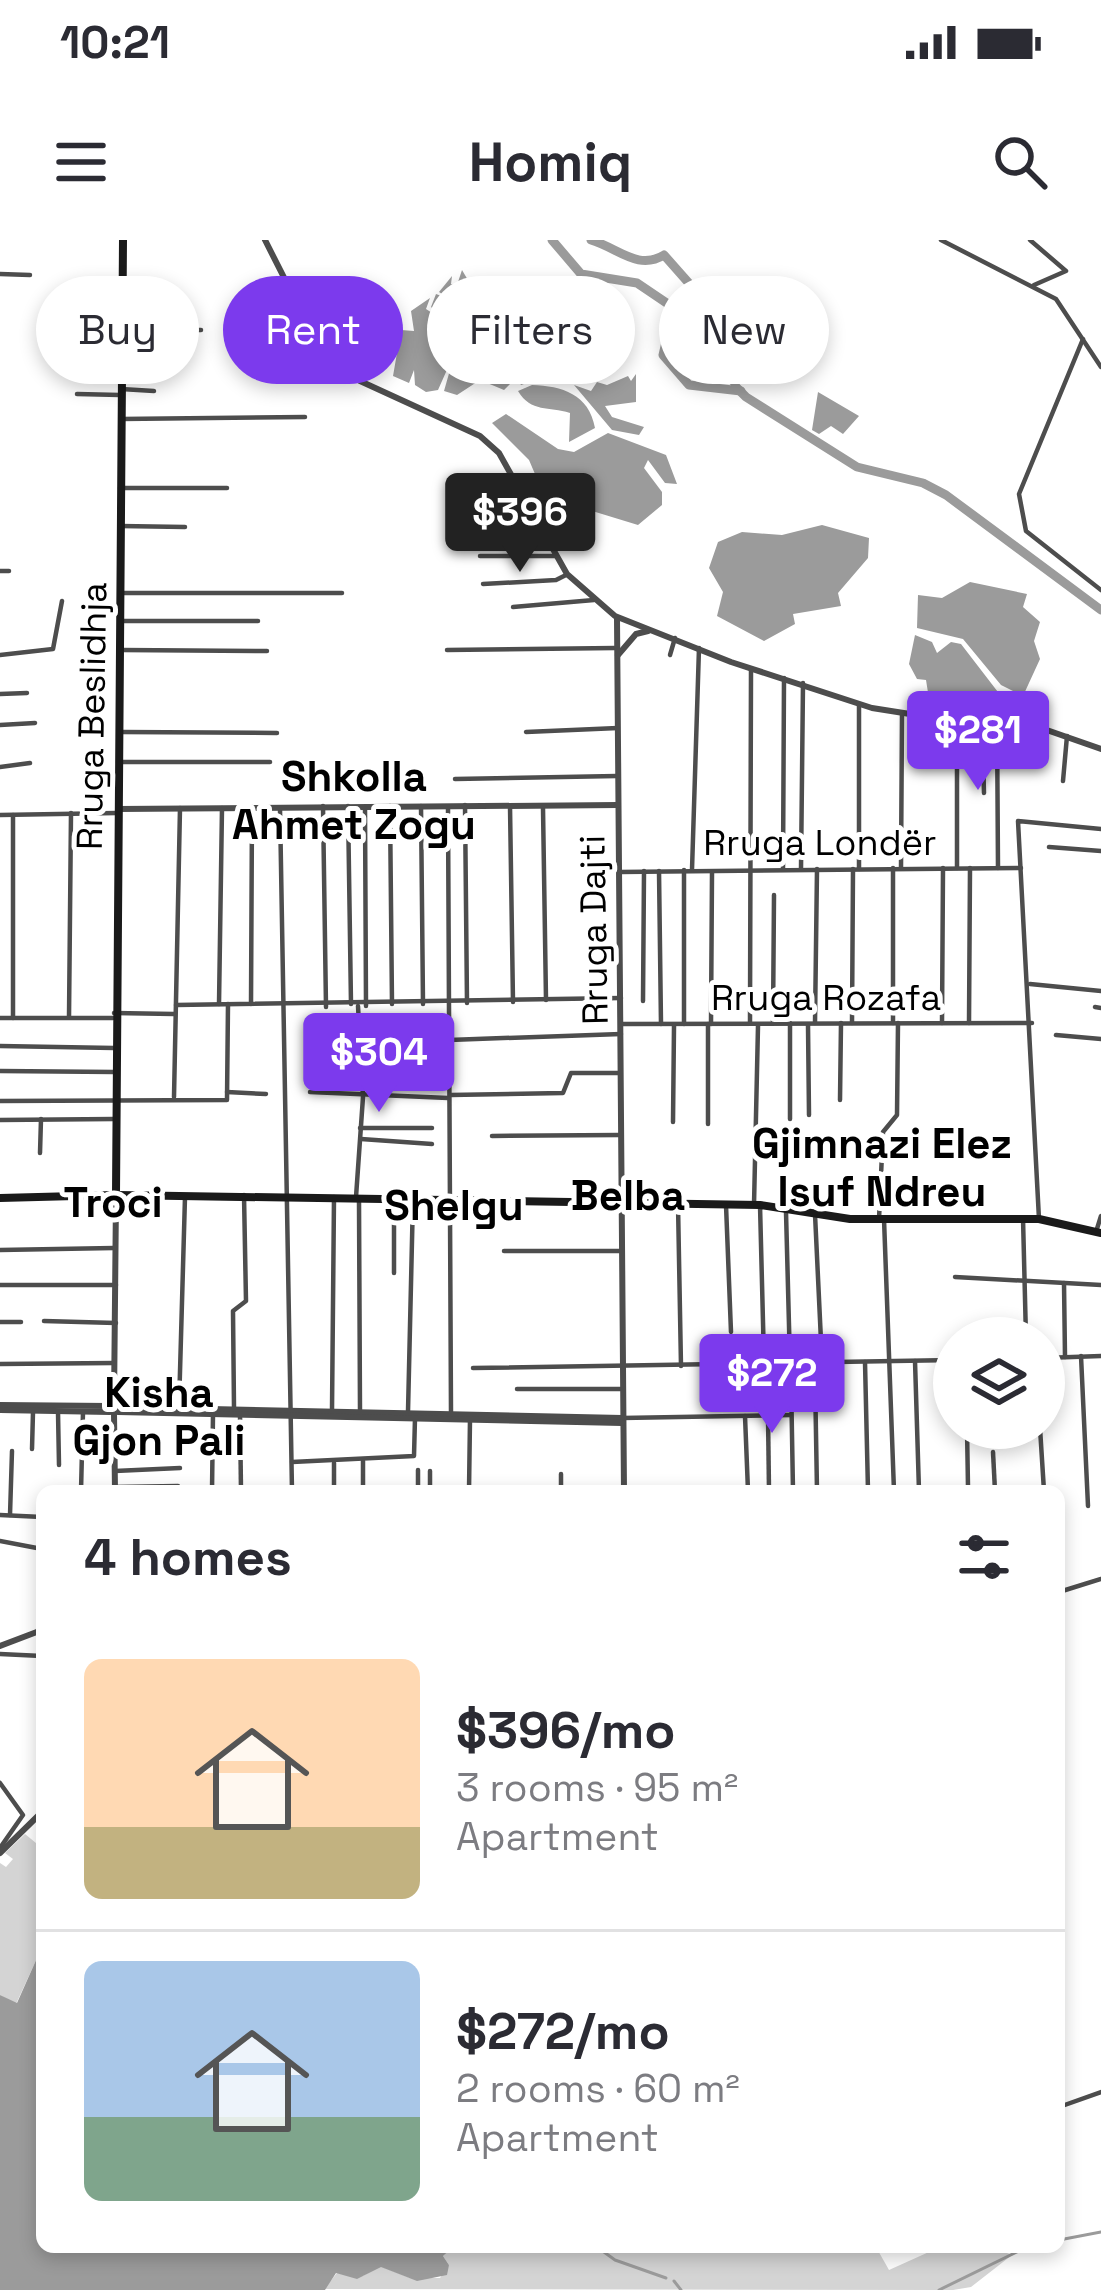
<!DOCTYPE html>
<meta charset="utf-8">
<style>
body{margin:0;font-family:"Space Grotesk",sans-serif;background:#f2f2f3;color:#2b2b33;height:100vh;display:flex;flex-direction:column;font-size:45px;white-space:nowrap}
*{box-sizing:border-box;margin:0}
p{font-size:39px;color:#7c7c81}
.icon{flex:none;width:66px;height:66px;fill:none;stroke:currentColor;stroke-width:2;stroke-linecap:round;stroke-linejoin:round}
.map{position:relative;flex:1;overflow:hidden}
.panel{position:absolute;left:36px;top:1245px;width:1029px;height:768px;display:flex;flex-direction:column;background:#fff;border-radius:18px;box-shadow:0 6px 18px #0003}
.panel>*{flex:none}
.hud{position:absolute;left:36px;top:36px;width:1029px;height:108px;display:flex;gap:24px}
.buttons{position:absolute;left:933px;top:1077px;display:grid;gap:24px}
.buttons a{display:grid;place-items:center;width:132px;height:132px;border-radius:50%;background:#fff;box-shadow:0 6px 18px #0003;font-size:60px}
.price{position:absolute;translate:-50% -102px;padding:0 27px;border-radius:12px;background:#7c3aed;color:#fff;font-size:39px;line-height:78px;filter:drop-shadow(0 3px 6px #0008)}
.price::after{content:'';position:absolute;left:50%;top:72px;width:36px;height:27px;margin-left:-18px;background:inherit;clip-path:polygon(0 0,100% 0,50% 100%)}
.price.active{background:#222;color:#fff}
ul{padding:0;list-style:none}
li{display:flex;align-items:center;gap:36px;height:300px;padding:0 48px}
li+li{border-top:3px solid #e1e1e2}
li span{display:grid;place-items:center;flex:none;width:336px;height:240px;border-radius:18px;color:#555}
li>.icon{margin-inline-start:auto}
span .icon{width:144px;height:144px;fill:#fffc;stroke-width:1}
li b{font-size:51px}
h2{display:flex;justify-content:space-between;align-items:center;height:144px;padding:0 48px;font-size:51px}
.tag{padding:0 42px;border-radius:54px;background:#fff;box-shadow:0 6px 18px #0003;font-size:42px;line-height:108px}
.tag.active{background:#7c3aed;color:#fff}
.status{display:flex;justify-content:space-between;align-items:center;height:84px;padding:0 60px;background:#fff;direction:ltr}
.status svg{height:33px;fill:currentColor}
header{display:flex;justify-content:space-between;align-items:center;height:156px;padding:0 48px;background:#fff;font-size:54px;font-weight:600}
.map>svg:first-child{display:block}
.green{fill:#d4d4d4}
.water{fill:#9b9b9b}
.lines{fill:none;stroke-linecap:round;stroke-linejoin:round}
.stream{stroke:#9b9b9b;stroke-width:3}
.river{stroke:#9b9b9b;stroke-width:9}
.minor{stroke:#4d4d4d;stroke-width:4.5}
.tertiary{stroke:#4d4d4d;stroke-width:6}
.secondary{stroke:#1a1a1a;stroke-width:8}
.labels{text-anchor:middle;stroke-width:10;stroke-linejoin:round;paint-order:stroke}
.street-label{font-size:36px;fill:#000;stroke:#fff}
.quarter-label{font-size:42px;font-weight:bold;fill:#000;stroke:#fff}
</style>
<div class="status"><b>10:21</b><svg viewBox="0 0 49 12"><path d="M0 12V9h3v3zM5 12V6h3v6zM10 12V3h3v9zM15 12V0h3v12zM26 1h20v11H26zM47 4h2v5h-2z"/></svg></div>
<header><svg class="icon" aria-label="menu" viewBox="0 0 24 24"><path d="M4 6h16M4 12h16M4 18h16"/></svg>Homiq<svg class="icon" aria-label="search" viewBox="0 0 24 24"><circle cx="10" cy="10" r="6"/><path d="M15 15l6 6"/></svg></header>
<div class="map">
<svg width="1101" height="2050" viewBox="0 0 1101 2050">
<rect width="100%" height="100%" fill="#fff"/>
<g class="green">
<path d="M25 1594 42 1608V1719L37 1718 16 1764 0 1755V1623L6 1627 13 1619 5 1613Z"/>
<path d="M452 2007H527L531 2012 547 2007 546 2013 559 2007H876L889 2030 940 2007H992L1012 2015 971 2047 953 2050 324 2049 337 2033 363 2036 380 2026 410 2038H440L449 2025 443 2016Z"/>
</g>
<g class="water">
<path d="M462 30 475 52 462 77H443L431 67 436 54 452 60 439 52 452 36 451 44 457 45Z"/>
<path d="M430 58 426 69 443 80 461 81 458 105 438 150 426 152 415 145 414 130 409 143 393 136 401 90 414 91 411 71Z"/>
<path d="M476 63C501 63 542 75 546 101L516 126 466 100 465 83Z"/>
<path d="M573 81 597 93 615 125 608 132C586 128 544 138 521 145L516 135 519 128Z"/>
<path d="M465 107 510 125 512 142 504 150 480 140 457 155 444 151 452 123Z"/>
<path d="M636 134V162L605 166 612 177 644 187 639 195 612 190 574 145 591 151 597 142 607 145 628 136 631 141Z"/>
<path d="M532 145C562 146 589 154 595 188L569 202 570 173C549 166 531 173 518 151Z"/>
<path d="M818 152 859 176 843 194 831 186 819 194 812 190Z"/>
<path d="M506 174 558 209 574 212 608 193 666 215 677 244 665 243 648 220 644 228 662 252V265L638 285 553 259 544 255 529 220 492 183Z"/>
<path d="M822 285 869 298 868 318 838 353 841 366 793 374 795 384 764 401 717 376 723 352 709 328 718 302 742 292 782 295Z"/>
<path d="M970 342 1027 354 1023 367 1040 382 1034 401 1040 419 1023 456 1001 445 963 399 917 388 918 355 942 358Z"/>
<path d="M915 395 932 402 937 413 951 402 961 404 1001 456 984 460 988 471 930 465 926 440 917 439 909 424Z"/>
<path d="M37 1718 42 1719V2007H453L443 2016 449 2025 447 2035 417 2041 381 2027 357 2039 336 2033 325 2050H0V1755L17 1763Z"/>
</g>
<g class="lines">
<g class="stream">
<path d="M1059 2000 1101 1992"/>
<path d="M597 2007 615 2020 666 2038"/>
<path d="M674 2041 681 2050"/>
<path d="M939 2050 1027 2007"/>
</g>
<g class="river">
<path d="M552 0 581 34 637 43 674 68 663 115 689 145 741 151"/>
<path d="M591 0C618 8 638 31 664 15L702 58 736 147 746 157 857 227 923 243 946 255 1101 370"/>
</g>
<g class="minor">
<path d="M941 0 1056 59 1101 127"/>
<path d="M1030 0 1066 31 1034 45"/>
<path d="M0 34 30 35"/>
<path d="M48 71 120 75"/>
<path d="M122 90H201"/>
<path d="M1083 99 1019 254 1026 291 1101 350"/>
<path d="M60 108 121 112"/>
<path d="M121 149 154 151"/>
<path d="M77 154 120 155"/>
<path d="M121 179 305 177"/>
<path d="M120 248H227"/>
<path d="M120 286 185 287"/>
<path d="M480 316H557"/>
<path d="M0 331H9"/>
<path d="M483 344 556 340 566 335"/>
<path d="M120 353H342"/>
<path d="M513 367 594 360"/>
<path d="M120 381H258"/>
<path d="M122 410 267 411"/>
<path d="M447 410 615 408"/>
<path d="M0 415 53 409 62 361"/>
<path d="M670 415 675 398"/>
<path d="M0 454 27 453"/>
<path d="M997 478 998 628"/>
<path d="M957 479V628"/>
<path d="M982 479 984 553"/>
<path d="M0 485 35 483"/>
<path d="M121 492 277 493"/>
<path d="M526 492 618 488"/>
<path d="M1029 514 1032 484"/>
<path d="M119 522H270"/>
<path d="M0 527 30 523"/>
<path d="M455 539 617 536"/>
<path d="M1063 541 1067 496"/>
<path d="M465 565 467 763"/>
<path d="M323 566 326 767"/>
<path d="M348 566 351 764"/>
<path d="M390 566 392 764"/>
<path d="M421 566 423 764"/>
<path d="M510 566 513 762"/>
<path d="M365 567 366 766"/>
<path d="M448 567 451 1173"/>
<path d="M543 568 546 760"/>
<path d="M280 569 292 1251"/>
<path d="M0 575 117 573"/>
<path d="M1049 607 1101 611"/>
<path d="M901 628 902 473"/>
<path d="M783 629 784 438"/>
<path d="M801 629 803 443"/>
<path d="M859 629V464"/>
<path d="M684 630V784"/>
<path d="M692 630 699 408"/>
<path d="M659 631 661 784"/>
<path d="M620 632 1021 628"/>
<path d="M1030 744 1101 751"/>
<path d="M643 761 644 631"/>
<path d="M219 764 222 568"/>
<path d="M251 764 252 567"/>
<path d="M176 765 621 758"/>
<path d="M1095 767 1101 768"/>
<path d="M114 773 174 774"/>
<path d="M69 777 71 573"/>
<path d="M0 778H113"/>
<path d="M13 778V575"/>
<path d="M773 782 774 655"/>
<path d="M750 783 751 429"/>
<path d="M815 783 817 629"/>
<path d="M852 783 853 629"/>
<path d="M893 783V628"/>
<path d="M942 783 943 628"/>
<path d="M969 783 970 628"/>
<path d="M621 784 1032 783"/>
<path d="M708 784V884"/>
<path d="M711 784 712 633"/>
<path d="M808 785 809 875"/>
<path d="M1056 795 1101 799"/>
<path d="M449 800 621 794"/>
<path d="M0 806 114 808"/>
<path d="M361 823 449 824"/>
<path d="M0 831 114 832"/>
<path d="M227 852 266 854"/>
<path d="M310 852 448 858"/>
<path d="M450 855 563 853 571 833H620"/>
<path d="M174 857 180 568"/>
<path d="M840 860 841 783"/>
<path d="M0 861 227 860 228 764"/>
<path d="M790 879V783"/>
<path d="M0 880 114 879"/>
<path d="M673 882 674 786"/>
<path d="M360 888H432"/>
<path d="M492 896 619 895"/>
<path d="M361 899 432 904"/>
<path d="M40 913 41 879"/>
<path d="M356 957 363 857 358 766"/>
<path d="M359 961 360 1171"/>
<path d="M394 961V1033"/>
<path d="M678 964 681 1126"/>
<path d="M726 965 731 1092"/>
<path d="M754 965 758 786"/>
<path d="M760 965 764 1121"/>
<path d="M786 972 790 1123"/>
<path d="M815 974 822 1122 815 1137 817 1251"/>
<path d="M1023 978 1026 1098"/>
<path d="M879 979 883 892 897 875 898 783"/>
<path d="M884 979 894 1251"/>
<path d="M1039 979 1018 581 1101 589"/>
<path d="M1096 992 1101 976"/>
<path d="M0 1010 114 1008"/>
<path d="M504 1011H620"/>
<path d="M955 1037 1101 1045"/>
<path d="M1064 1043 1065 1117"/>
<path d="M0 1045H116"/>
<path d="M44 1081 116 1083"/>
<path d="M0 1082H21"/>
<path d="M1081 1116 1088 1266"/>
<path d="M1044 1118 1101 1116"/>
<path d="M915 1121 919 1251"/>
<path d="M865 1122 868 1251"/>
<path d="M0 1124 114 1123"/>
<path d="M473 1128 954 1120"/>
<path d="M791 1139 793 1251"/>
<path d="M517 1149H621"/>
<path d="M179 1167 185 957"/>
<path d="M234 1168 233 1071 246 1061 244 955"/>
<path d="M332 1171 334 957"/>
<path d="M58 1172 59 1225"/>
<path d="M408 1172 413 958"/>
<path d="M240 1175 241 1251"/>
<path d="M768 1175 769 1251"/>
<path d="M745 1176 748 1251"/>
<path d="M622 1178 791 1175"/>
<path d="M967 1188 968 1247"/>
<path d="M1009 1188V1189"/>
<path d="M1040 1188 1044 1251"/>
<path d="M32 1209 33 1172"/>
<path d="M993 1212 995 1251"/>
<path d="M292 1222 414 1216 415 1178"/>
<path d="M334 1223V1251"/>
<path d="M115 1231 180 1228"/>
<path d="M430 1231V1251"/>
<path d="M561 1234V1251"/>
<path d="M115 1247 178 1246"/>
<path d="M81 1251 83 1172"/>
<path d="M212 1251 213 1174"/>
<path d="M363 1251V1221"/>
<path d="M418 1251V1230"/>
<path d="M469 1251 470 1179"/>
<path d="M0 1275 42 1277"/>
<path d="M10 1275 12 1211"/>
<path d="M0 1301 42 1309"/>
<path d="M1059 1352 1101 1339"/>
<path d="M38 1391 42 1350"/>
<path d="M0 1414 42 1416"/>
<path d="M0 1543 23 1575 0 1608"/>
<path d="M1059 1867 1101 1852"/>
</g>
<g class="tertiary">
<path d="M265 0 305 79 360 141 480 196 499 213 567 334 615 376 731 422 872 468 929 477 1018 480 1101 509"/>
<path d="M617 379 624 1251"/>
<path d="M618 415 636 394 648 391"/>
<path d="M118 569 618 565"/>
<path d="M114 1163 116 957"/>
<path d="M0 1165 109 1166"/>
<path d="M119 1167 622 1178"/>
<path d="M0 1170 110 1172"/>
<path d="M118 1172 622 1183"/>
<path d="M114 1173 115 1251"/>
<path d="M0 1406 42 1390"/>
<path d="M0 1613 42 1572"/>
</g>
<g class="secondary">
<path d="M116 954 123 0"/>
<path d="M118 955 760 965 850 979H1039L1101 993"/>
<path d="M0 958 114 955"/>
</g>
</g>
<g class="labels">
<g class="street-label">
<text transform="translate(91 476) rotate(-89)" y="13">Rruga Beslidhja</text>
<text x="820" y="615">Rruga Londër</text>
<text transform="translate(593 690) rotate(-91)" y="13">Rruga Dajti</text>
<text x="826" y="770">Rruga Rozafa</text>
</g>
<g class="quarter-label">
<text x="354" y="551">Shkolla<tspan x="354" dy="48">Ahmet Zogu</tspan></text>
<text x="882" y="918">Gjimnazi Elez<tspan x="882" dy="48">Isuf Ndreu</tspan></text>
<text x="628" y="970">Belba</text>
<text x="113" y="977">Troci</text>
<text x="454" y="980">Shelgu</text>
<text x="159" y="1167">Kisha<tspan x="159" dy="48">Gjon Pali</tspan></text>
</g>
</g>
</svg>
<div class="buttons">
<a><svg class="icon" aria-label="layers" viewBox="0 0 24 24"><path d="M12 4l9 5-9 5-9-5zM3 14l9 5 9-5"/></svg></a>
</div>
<b class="price active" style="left:520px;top:335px">$396</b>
<b class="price" style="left:978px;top:553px">$281</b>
<b class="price" style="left:379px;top:875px">$304</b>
<b class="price" style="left:772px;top:1196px">$272</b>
<div class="hud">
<a class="tag">Buy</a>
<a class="tag active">Rent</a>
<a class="tag">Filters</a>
<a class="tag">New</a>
</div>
<section class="panel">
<h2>4 homes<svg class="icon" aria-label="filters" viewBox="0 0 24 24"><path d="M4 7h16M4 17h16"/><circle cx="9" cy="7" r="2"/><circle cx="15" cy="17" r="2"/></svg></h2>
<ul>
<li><span style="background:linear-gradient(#ffd9b3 70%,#c2b280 0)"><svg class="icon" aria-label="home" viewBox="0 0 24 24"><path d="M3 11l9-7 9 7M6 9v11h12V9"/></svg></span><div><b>$396/mo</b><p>3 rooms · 95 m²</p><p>Apartment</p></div></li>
<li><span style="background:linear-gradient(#a9c7e8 65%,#7fa58c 0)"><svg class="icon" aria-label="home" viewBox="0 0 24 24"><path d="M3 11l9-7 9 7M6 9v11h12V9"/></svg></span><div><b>$272/mo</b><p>2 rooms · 60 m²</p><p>Apartment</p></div></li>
</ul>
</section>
</div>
